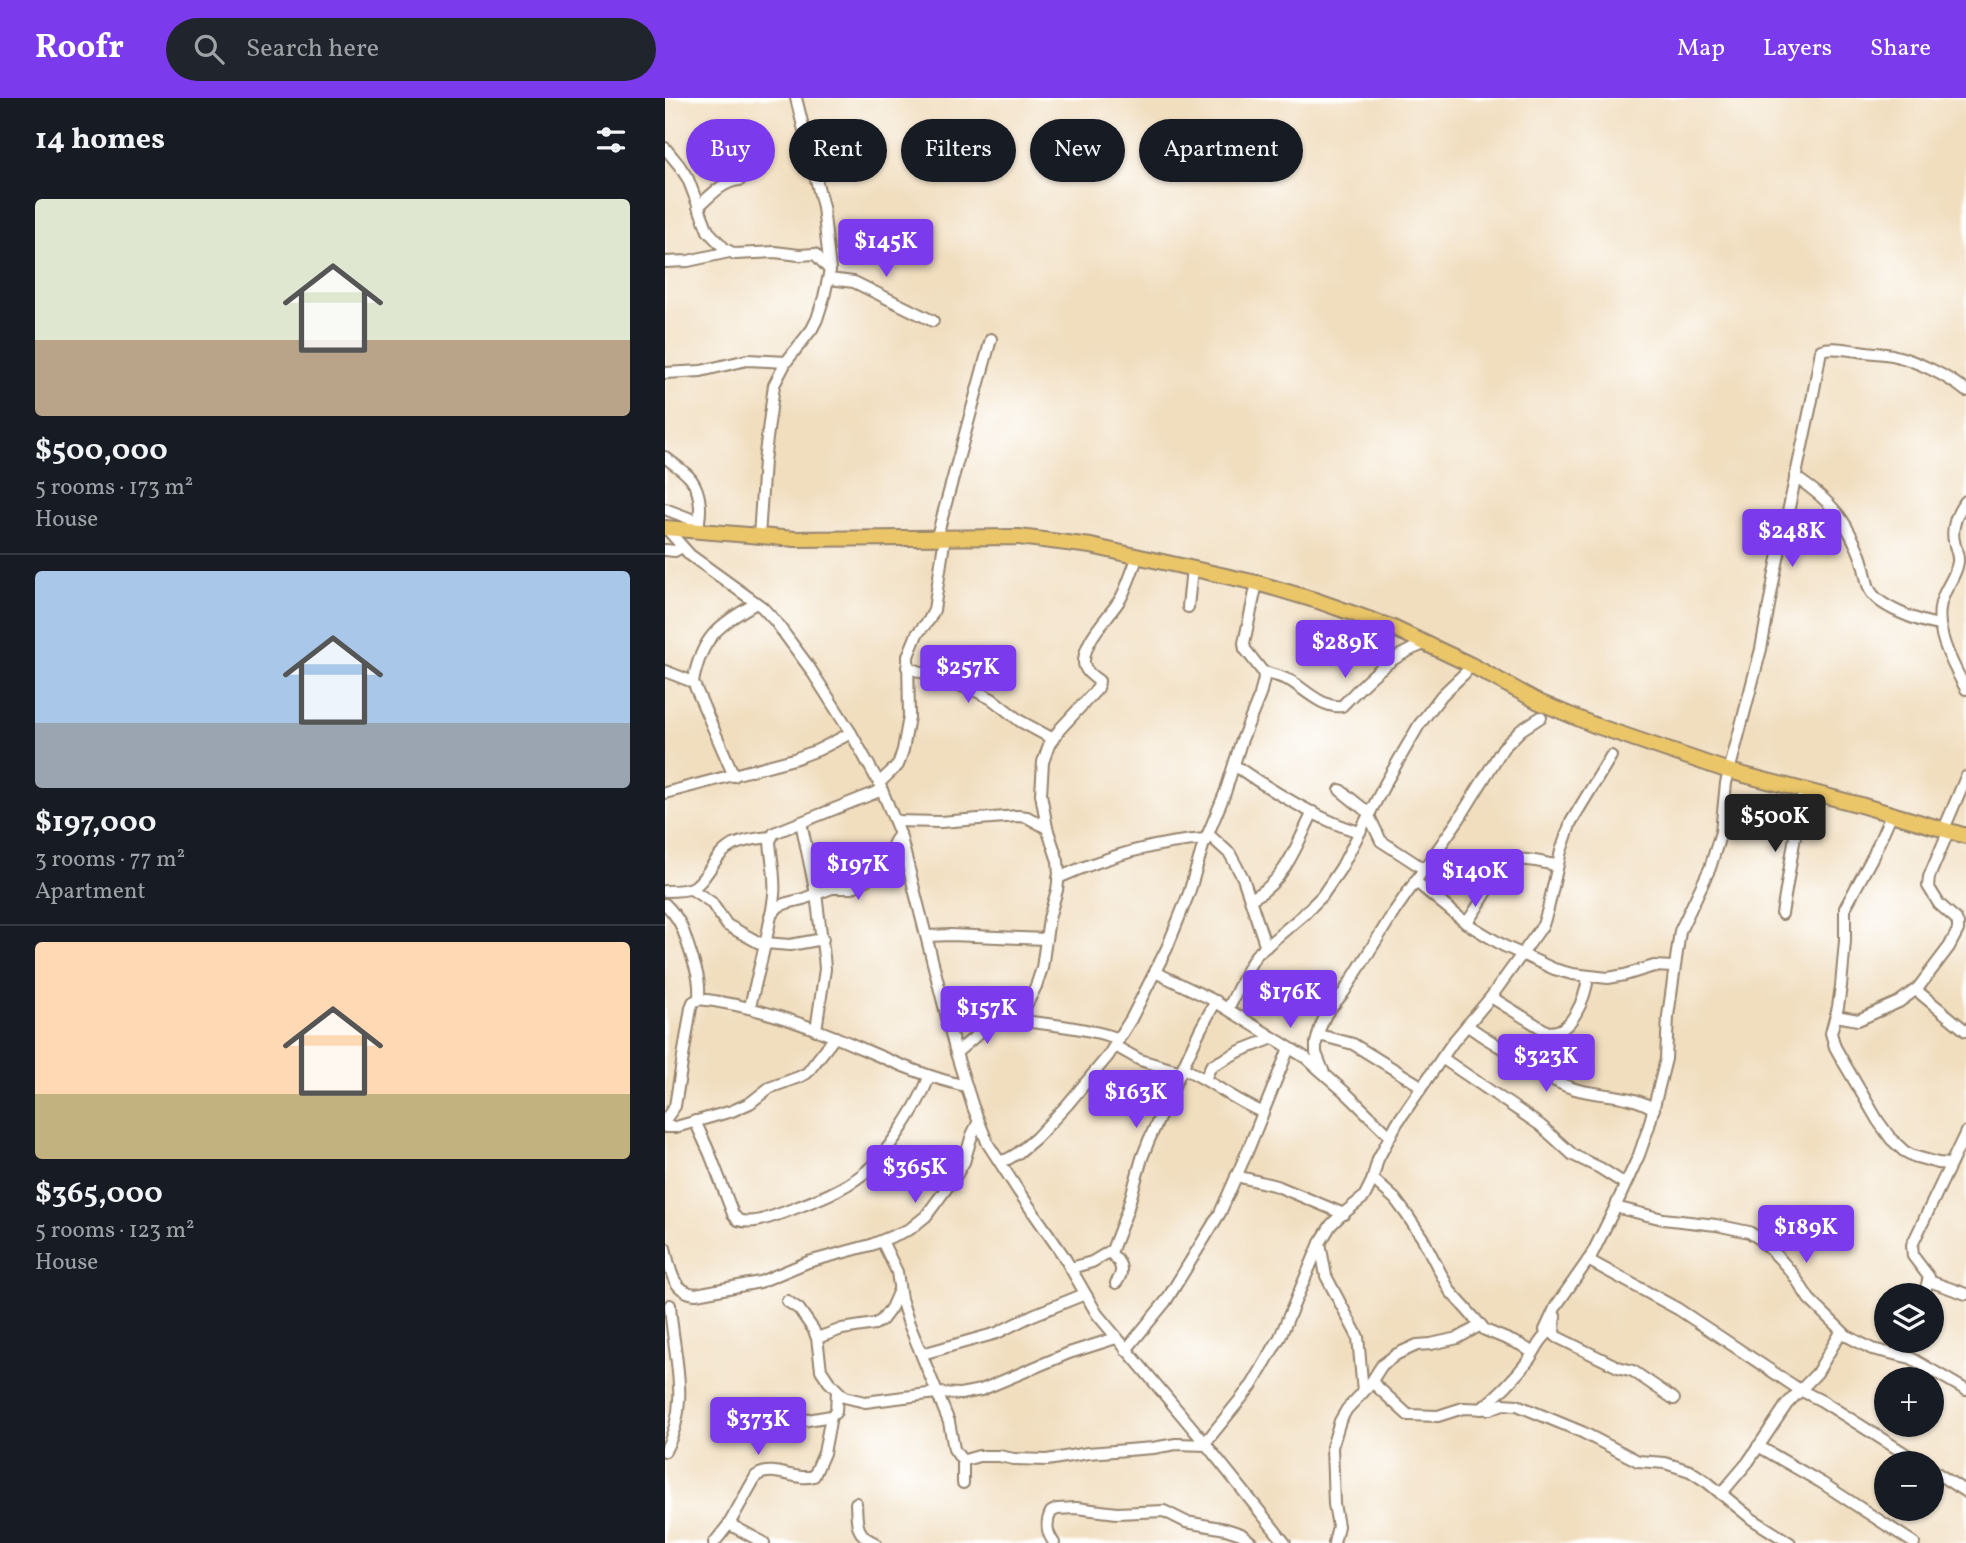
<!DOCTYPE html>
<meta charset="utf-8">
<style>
body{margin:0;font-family:Vollkorn,serif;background:#20242c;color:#f1f3f6;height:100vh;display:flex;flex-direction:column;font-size:26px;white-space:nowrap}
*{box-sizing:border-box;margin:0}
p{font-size:23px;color:#9ea1a6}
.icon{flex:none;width:38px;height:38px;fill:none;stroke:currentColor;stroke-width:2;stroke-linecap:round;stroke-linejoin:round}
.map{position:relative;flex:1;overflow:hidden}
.sheet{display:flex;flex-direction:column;background:#171b24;width:665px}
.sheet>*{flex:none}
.top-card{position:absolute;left:21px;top:21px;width:665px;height:63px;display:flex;gap:14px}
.fabs{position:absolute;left:1209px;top:1185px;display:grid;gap:14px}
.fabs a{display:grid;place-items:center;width:70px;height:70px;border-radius:50%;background:#171b24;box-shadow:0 2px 5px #0004;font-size:35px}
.price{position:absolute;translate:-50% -60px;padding:0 16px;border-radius:7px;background:#7c3aed;color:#fff;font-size:23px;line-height:46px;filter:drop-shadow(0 2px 4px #0008)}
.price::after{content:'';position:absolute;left:50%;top:42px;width:21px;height:16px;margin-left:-10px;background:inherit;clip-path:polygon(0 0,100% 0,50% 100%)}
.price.current{background:#222;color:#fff}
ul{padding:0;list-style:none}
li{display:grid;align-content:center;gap:14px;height:371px;padding:0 35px}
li+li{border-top:2px solid #363941}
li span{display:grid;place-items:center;height:217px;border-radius:7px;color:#555}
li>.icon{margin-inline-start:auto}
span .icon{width:126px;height:126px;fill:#fffc;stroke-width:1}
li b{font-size:30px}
h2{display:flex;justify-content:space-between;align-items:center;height:84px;padding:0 35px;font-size:30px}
.chip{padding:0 24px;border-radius:32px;background:#171b24;box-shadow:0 2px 5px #0004;font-size:24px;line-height:63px}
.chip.current{background:#7c3aed;color:#fff}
header{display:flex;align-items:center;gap:42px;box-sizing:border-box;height:98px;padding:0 35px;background:#7c3aed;color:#fff}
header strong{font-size:33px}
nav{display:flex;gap:38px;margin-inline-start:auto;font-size:24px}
.search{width:490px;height:63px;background:#20242c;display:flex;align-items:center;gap:18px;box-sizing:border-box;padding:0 24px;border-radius:38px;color:#9ea1a6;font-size:26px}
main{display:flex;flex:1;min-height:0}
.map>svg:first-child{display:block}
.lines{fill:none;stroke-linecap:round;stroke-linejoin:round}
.minor-casing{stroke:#96846e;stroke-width:14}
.major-casing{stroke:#96846e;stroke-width:18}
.minor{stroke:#fff;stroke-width:10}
.major{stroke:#ebc669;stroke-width:14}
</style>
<header>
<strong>Roofr</strong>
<div class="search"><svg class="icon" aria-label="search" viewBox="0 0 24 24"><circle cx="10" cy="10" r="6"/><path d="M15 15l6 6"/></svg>Search here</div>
<nav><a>Map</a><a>Layers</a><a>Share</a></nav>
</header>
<main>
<section class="sheet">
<h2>14 homes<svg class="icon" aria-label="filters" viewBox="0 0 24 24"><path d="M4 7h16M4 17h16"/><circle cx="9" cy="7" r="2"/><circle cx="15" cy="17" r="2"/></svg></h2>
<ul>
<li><span style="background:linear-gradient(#dfe7d0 65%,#b9a48a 0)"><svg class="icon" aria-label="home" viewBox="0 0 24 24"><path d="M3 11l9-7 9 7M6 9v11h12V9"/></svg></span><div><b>$500,000</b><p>5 rooms · 173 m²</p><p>House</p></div></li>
<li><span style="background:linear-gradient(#a9c7e8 70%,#9aa5b1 0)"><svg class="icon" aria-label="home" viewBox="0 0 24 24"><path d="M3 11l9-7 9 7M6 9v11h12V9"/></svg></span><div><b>$197,000</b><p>3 rooms · 77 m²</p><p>Apartment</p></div></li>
<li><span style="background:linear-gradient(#ffd9b3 70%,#c2b280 0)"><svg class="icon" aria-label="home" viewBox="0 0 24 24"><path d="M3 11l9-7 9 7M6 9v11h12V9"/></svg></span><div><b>$365,000</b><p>5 rooms · 123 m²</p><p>House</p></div></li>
</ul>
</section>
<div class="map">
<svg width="1301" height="1445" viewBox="0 0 1301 1445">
<rect width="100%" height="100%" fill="#fff"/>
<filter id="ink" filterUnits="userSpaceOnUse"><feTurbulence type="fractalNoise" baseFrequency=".0143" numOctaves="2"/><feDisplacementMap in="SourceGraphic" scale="14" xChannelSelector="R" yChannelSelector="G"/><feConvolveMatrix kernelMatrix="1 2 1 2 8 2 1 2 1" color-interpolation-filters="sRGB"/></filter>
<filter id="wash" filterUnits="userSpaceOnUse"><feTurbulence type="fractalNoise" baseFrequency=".00686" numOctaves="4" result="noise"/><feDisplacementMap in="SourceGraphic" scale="28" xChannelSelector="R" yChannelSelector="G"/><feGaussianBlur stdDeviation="1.57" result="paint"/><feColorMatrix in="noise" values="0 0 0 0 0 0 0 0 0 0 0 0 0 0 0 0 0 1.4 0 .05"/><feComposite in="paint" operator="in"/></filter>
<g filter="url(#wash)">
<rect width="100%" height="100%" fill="#f1debf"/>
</g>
<g filter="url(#ink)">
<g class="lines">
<g class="minor-casing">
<g id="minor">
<path d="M0 50 14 67 23 81 43 133 60 151 70 156 110 154 134 157 150 156 165 172"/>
<path d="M33 109C45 98 58 83 75 82"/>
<path d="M0 164 23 163 64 154"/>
<path d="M164 181 189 184 268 223"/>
<path d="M0 275 36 273 82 262 121 264"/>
<path d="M0 359C8 366 19 372 26 381 37 396 37 417 31 434"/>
<path d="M1130 379C1150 392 1169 407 1181 428 1187 439 1194 451 1197 463 1200 472 1201 481 1204 490 1211 509 1256 524 1274 527"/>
<path d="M1301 403C1292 414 1286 429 1289 443 1290 450 1294 457 1293 464 1291 478 1282 487 1278 499 1266 527 1287 566 1301 591"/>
<path d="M0 411 34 424"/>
<path d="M1 430 25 457 97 509 110 523 144 569 186 635 214 685 235 736 291 955 308 1009 323 1046 354 1094 398 1157 432 1216 540 1345 620 1445"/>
<path d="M272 438 326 241"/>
<path d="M94 439 99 363 109 287 121 264 147 231 152 221 159 199 165 172 158 109 131 0"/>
<path d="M0 452 10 453 17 449"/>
<path d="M523 509 527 470"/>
<path d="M242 569 313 594 327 601 355 623 388 641"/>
<path d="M0 573 28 584"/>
<path d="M598 574C608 576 617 579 626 583 640 592 659 611 677 608 704 580 722 560 759 546"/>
<path d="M569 667C602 690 657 724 695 734"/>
<path d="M69 678 28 584C37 538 53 528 91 505"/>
<path d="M214 685 233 667 238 652 244 619 243 558 252 536 264 522 269 512 280 438"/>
<path d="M675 692 705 716"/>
<path d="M0 695 129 661 153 652 186 635"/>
<path d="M1226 717 1208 758 1180 810V843L1176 888 1173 909 1166 935 1170 949 1179 965 1213 1023 1226 1041 1239 1053 1248 1058 1273 1065 1284 1066"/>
<path d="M704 718 716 743 759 771"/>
<path d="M230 723 275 724 353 718 362 719 382 730"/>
<path d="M136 724 151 796 159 859 160 871 151 932"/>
<path d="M1279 731 1301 679"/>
<path d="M543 736 565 756 578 780 601 849"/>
<path d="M393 780C440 759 490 744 541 741"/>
<path d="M750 783 801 825 839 848 889 871 907 876 943 880 960 877 989 868 1008 869"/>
<path d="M26 791 46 804 62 827 100 848"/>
<path d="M0 793C9 793 19 793 27 790 42 783 49 756 68 747 80 742 94 740 106 739"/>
<path d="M586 801C620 784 632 746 648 714"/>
<path d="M0 806C18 824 18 833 26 856 32 875 35 881 34 901"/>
<path d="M1117 816 1136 702"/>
<path d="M105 818 114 808 122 805 138 801 167 790H186L201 782 221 762 230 743 235 736"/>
<path d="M801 825C815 810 833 765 854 762 865 760 881 766 892 767"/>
<path d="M262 838 286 837 381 841"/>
<path d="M100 845 125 847 158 841"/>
<path d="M490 874 546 901 641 960 681 995 725 1038"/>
<path d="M1251 892 1301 933"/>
<path d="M826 899 881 933C906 940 921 898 923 879"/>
<path d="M279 902C295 905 309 914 326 917 369 927 412 926 454 941"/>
<path d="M85 909C93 872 105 835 109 797 111 779 106 761 105 743L109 735 217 692"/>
<path d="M563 911 583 870 591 857 638 817 657 798 676 770 721 684 754 627 777 597 800 575"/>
<path d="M1171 918 1193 922 1234 904 1253 890 1284 849 1293 832V826L1291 821 1274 806 1263 788 1264 779 1284 732"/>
<path d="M349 921 363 904 371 888 377 870 384 820 392 792 394 777 393 763 382 730 376 696 378 664 384 647 395 631 433 590 434 583C427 578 418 572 419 562 421 539 445 518 456 500 463 487 467 473 473 458"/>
<path d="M802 927C817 939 833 947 848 957 868 970 887 984 910 991 937 999 965 995 989 1011"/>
<path d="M653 939 658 938 688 946 756 988"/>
<path d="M450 948 475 962 516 974"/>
<path d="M291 955 334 918"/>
<path d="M777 960 875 1027 908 1057 935 1070 960 1086"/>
<path d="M518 970C546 983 569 1002 597 1014"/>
<path d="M659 975 651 955V945L655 930 661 916 679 894 729 814 794 721 838 650 856 632 876 619"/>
<path d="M540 981 546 968 575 953 608 940"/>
<path d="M0 1022 10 1008 26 910 28 904 34 901C81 906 126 921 170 939 213 957 255 978 301 988"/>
<path d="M30 1023 45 1056 68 1116 73 1122C88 1127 106 1119 120 1114 146 1104 175 1094 198 1076 221 1058 254 1007 264 979"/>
<path d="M0 1029H11L67 1013 85 1005 104 990 134 979 142 975 170 939"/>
<path d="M335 1063 343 1061 353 1055 371 1040 402 1007 443 958 466 921 502 850 524 795 538 748 560 695 576 644 595 597 599 580 598 574 580 551 579 545 592 485"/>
<path d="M571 1078 612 1088 679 1116"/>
<path d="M708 1081 730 1101 742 1117 758 1141 785 1193 820 1232 856 1247 868 1255"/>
<path d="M950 1109 998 1121 1051 1127 1084 1134 1095 1141 1115 1161 1128 1176 1144 1201 1182 1238 1207 1251 1246 1260 1301 1292"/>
<path d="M217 1143 232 1174 236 1201 244 1226 284 1324 289 1351 296 1361 300 1362 314 1358H334L349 1361 382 1362 423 1355 488 1350 511 1346 542 1347"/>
<path d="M655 1145 661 1178 693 1239 698 1294"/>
<path d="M0 1150C5 1170 7 1194 31 1196L95 1184 143 1164 206 1147 245 1131 261 1118 292 1076 299 1064 307 1037 313 1025"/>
<path d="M444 1154C455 1163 461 1172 451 1185"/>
<path d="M923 1162 1013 1211 1135 1292 1157 1303 1255 1365"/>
<path d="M406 1170 427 1164 447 1152 462 1113 477 1060 484 1042 535 932 551 903"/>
<path d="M1264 1183 1301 1196"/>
<path d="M1259 1197 1264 1179 1248 1158 1247 1147 1301 1034"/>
<path d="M122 1203 134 1211 148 1231 152 1240 156 1272 164 1284 179 1299 200 1304 271 1295 295 1296 316 1292 404 1255 451 1240"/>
<path d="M890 1218 889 1236 892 1239 953 1269 968 1273 1009 1301"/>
<path d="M152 1240 177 1231 210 1226 217 1222 226 1210 234 1192"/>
<path d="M461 1252 501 1203 555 1115 583 1052 624 950"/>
<path d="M257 1256 332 1235 368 1217 420 1196"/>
<path d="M1232 1256 1239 1242"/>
<path d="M707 1284 743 1317 773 1318 798 1310 825 1311 838 1306 852 1307 917 1334 973 1363 1000 1365 1025 1373 1042 1384 1087 1421 1125 1445"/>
<path d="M816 1311C833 1297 849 1281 863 1263 870 1254 873 1244 882 1236L880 1232 891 1208 926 1158 947 1116 974 1057 984 1028 1001 961 1003 918 1015 833 1045 770 1056 734 1061 685 1096 551 1110 475 1148 297 1156 252C1167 248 1182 252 1194 253 1205 255 1216 255 1227 257 1252 263 1281 277 1301 293"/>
<path d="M79 1330 102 1329 166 1318 171 1314 172 1293"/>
<path d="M540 1345 587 1287 615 1239 655 1145 666 1127 674 1119 699 1099 707 1083 713 1061 732 1025 788 944 826 899 878 827 883 811 896 753 906 724 946 658"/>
<path d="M1093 1348 1157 1385 1249 1445"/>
<path d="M0 1353C27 1304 8 1258 5 1207"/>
<path d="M298 1362V1385"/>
<path d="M1267 1372 1301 1394"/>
<path d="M1056 1396 1083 1364 1122 1306 1152 1275 1176 1234"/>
<path d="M191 1405C192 1424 190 1437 210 1445"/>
<path d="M64 1426 99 1445"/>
<path d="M49 1445 64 1426 91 1378C109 1366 130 1384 149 1378L159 1355 166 1318"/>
<path d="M389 1445C382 1435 380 1426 386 1414L392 1411 411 1410 452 1415 499 1413 521 1424 561 1431 576 1436 587 1445"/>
<path d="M669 1445 673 1428 669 1406 667 1349 675 1323 682 1311 703 1289 717 1267 732 1256 752 1247 766 1246 793 1240 816 1227"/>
</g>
</g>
<g class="major-casing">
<path id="major" d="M0 430 130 441 354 439 426 448 592 485 653 503 726 529 806 567 874 604 929 627 1064 673 1192 706 1301 738"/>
</g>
<use href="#minor" class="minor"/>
<use href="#major" class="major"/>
</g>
</g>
</svg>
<div class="fabs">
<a><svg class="icon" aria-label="layers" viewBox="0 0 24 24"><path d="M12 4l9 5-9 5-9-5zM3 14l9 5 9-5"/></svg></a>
<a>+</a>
<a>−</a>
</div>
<b class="price" style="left:221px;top:181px">$145K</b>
<b class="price" style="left:1127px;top:471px">$248K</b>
<b class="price" style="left:680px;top:582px">$289K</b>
<b class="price" style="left:303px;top:607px">$257K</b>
<b class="price current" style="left:1110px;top:756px">$500K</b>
<b class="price" style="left:193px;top:804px">$197K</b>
<b class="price" style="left:810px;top:811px">$140K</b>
<b class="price" style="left:625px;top:932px">$176K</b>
<b class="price" style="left:322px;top:948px">$157K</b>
<b class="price" style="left:881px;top:996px">$323K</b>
<b class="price" style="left:471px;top:1032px">$163K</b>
<b class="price" style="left:250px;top:1107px">$365K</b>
<b class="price" style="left:1141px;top:1167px">$189K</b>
<b class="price" style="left:93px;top:1359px">$373K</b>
<div class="top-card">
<a class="chip current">Buy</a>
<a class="chip">Rent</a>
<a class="chip">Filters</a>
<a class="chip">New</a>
<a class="chip">Apartment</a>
</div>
</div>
</main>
